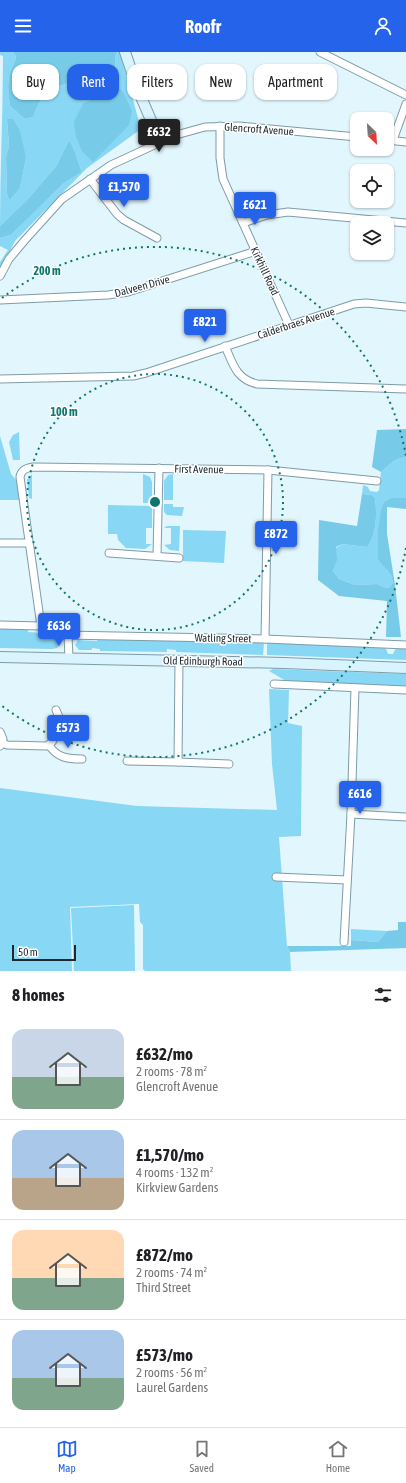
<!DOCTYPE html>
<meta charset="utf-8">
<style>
body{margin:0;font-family:"Asap Condensed",sans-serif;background:#f6f6f6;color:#202124;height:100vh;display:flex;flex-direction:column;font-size:15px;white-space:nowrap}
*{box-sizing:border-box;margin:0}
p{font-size:13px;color:#757577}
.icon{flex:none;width:22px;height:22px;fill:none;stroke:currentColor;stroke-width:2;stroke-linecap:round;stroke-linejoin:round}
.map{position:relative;height:919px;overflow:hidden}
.drawer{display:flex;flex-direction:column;background:#fff;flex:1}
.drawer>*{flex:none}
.top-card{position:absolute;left:12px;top:12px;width:382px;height:36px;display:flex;gap:8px}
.needle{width:26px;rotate:155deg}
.controls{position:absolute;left:350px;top:60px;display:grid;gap:8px}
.controls a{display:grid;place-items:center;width:44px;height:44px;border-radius:8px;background:#fff;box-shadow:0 1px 3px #0004;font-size:20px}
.scale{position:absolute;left:12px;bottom:10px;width:64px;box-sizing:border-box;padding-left:4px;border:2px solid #1c292e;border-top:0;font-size:11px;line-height:14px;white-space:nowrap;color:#1c292e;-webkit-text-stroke:3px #fff;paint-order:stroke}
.price{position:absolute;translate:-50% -34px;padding:0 9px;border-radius:4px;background:#2563eb;color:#fff;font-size:13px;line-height:26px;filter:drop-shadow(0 1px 2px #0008)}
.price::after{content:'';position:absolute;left:50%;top:24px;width:12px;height:9px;margin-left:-6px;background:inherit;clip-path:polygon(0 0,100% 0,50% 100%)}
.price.active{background:#222;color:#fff}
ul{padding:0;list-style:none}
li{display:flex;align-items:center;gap:12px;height:100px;padding:0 12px}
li+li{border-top:1px solid #e0e0e0}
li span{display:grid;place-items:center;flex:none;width:112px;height:80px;border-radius:12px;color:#555}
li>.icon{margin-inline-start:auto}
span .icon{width:48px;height:48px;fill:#fffc;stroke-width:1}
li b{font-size:17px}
h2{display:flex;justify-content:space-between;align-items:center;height:48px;padding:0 12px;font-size:17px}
.chip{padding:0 14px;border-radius:12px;background:#fff;box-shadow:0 1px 3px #0004;font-size:14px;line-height:36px}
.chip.active{background:#2563eb;color:#fff}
header{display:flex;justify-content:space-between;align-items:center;height:52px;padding:0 12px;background:#2563eb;color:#fff;font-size:18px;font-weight:700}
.tabs{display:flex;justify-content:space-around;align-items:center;height:56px;border-top:1px solid #e0e0e0;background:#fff;font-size:11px;color:#757577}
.tabs a{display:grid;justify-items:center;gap:2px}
.tabs .active{color:#2563eb}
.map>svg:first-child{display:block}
.green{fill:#88d7f5;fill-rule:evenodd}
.forest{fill:#77cae8}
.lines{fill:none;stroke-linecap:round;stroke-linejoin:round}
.street-casing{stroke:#7d9ca8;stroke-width:9}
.secondary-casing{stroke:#7d9ca8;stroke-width:12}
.street{stroke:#fff;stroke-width:7}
.secondary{stroke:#daf4fe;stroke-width:10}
.ring{fill:none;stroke:#0f766e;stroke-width:2;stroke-dasharray:2 4}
.labels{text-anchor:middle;stroke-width:3;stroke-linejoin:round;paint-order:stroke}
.street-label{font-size:11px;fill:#1c292e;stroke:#fff}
.centre{fill:#0f766e;stroke:#fff;stroke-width:2}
.ring-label{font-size:12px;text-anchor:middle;font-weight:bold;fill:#0f766e;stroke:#fff;stroke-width:3;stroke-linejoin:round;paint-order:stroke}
</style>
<header><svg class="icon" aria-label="menu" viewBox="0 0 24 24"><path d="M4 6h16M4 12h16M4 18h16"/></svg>Roofr<svg class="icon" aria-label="person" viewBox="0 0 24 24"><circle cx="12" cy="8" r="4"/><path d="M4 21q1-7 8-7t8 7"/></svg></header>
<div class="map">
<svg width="406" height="919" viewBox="0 0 406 919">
<rect width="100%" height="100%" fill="#e2f6fe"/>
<g class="green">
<path d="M0 0H13L16 4C15 11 11 18 9 25 7 34 9 44 10 54L25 67 33 65 39 51 52 37 81 26 115 15 116 0H120L141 77 87 116 15 189 0 219V210L8 198 0 194V186L11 183 64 131 82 120C78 111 74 94 69 88L57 113 28 147 0 174C0 117 3 61 3 4L0 3ZM118 34 108 94 93 109 75 70 83 51 110 39ZM7 67 26 106 20 136 9 149 7 141 6 105 9 94Z"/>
<path d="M19 380 20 408H13L9 390 13 383Z"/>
<path d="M0 384 11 422 18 430 20 448H0Z"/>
<path d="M406 405V446H391L385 449 386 517 391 523 393 531 389 536 383 535 377 532 355 533 339 527 333 519 336 509V496L342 492 367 495C377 483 377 461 375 446L372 443 362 442 363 433 368 435 370 439 377 440 379 438 381 420C389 413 395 406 406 405Z"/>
<path d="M32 422V447L29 446 27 428Z"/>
<path d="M143 422 150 425 152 430V451H143Z"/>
<path d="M173 422V448H164V429L168 423Z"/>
<path d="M164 452H173V455H184L182 464 167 463 164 460Z"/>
<path d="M108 453 152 454V476H146V492H152L145 497 126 496 118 488 117 482H108Z"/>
<path d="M167 474H180L179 499 170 498 164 493 171 492V476H164Z"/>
<path d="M183 478 226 479 224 511 183 509Z"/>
<path d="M0 577H28V580C40 581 54 581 60 593L57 596 52 597 0 596Z"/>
<path d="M97 586 264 591 263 603 176 600V598L167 597V600L100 599V597L92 596V598H79L75 593 78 588 97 589Z"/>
<path d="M267 591 383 595 386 597 388 602H393C395 595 400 596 406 596V608L267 603Z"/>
<path d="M273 617 406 622V634L286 629 269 619Z"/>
<path d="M269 637 289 638 288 671 302 674 301 784 279 785 287 894 290 900 291 919H145L143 917V873L140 870 139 852 70 855 72 919H0V736L137 754 277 758 272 712Z"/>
<path d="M134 853 135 919H74L71 856Z"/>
<path d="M351 877 387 879 378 890 351 888Z"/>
</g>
<g class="forest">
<path d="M13 0H116L115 15 81 26 52 37 39 51 33 65 25 67 10 54C9 45 7 35 9 25 10 18 15 12 16 4Z"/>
<path d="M118 34 124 42 132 59 129 73 93 110 82 99 76 85 74 70 83 51 110 39Z"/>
<path d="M7 67H13L20 79 26 106 20 136 9 149 7 141 6 105 9 94Z"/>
<path d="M69 88C74 94 78 111 82 120L64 131 11 183 0 186V174L28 147 57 113Z"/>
<path d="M406 377V405C395 406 389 413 381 420L372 415 377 378Z"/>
<path d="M362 442 372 443 375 446C377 461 377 483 367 495L342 492 336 495 337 508 333 519 339 527 355 533 377 532 383 535 389 536 393 531 391 523 378 507V480L381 458 385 449 391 446H406V457L387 455V482L395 533 401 585H386L387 549 339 544 318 528 319 468 357 474Z"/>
<path d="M398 870H406V896L290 900 287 894H351V888L378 890 387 879 398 878Z"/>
</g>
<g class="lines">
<g class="street-casing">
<g id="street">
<path d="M320 0 406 43"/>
<path d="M220 74V106L223 127 289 273"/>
<path d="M387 88 406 90"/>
<path d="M393 88 406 52"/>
<path d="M90 127 117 162 124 168 157 186"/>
<path d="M243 171 267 163 288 160 406 171"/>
<path d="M0 224 9 207 25 188 62 147 111 113 176 83 205 75 239 74 357 85"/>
<path d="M0 248 108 243 128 240 256 199"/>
<path d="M225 294C233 312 236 327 257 332L406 337"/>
<path d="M0 327 133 324 146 321 354 252 366 251 406 255"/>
<path d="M0 491H28"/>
<path d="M109 501 179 506"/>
<path d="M157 504 159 416"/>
<path d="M0 573 41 574 65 583 265 587 406 593"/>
<path d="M41 574 20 425C21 418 26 416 33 415L268 418 377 429"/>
<path d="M68 583 69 607"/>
<path d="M265 587 268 418"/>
<path d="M274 632 406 638"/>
<path d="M56 658 62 672H77"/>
<path d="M0 680 3 687 0 694"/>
<path d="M2 691 7 693 47 694 52 690 62 672"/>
<path d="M49 693C57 706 68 707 82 707"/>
<path d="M127 709 178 710 179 609"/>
<path d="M178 710 229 712"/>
<path d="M351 762 406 765"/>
<path d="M276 825 347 828"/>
<path d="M344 890 351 762 355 636"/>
</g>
</g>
<g class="secondary-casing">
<g id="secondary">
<path d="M125 0C135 31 146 60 161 89"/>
<path d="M0 605 284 611 406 616"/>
</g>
</g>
<use href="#street" class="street"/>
<use href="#secondary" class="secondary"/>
</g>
<g class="ring">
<circle cx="155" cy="450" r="128"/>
<path d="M406 496A255 255 0 0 1 2 654M2 246A255 255 0 0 1 406 404"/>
</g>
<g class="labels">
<g class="street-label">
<text transform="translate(259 77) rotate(4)" y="4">Glencroft Avenue</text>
<text transform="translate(265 219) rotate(65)" y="4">Kirkhill Road</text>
<text transform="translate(142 234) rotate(-15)" y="4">Dalveen Drive</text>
<text transform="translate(296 271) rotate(-18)" y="4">Calderbraes Avenue</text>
<text transform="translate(199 417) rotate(1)" y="4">First Avenue</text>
<text transform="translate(223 586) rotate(1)" y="4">Watling Street</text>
<text transform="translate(203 609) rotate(1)" y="4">Old Edinburgh Road</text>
</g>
</g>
<circle cx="155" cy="450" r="6" class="centre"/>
<g class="ring-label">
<text x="47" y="223">200 m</text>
<text x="64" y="364">100 m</text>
</g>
</svg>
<div class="controls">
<a><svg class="needle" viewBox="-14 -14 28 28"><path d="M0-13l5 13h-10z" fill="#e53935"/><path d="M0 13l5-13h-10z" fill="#757577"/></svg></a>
<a><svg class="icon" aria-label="locate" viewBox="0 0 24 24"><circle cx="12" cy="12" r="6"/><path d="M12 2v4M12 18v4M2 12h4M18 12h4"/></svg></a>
<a><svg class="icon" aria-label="layers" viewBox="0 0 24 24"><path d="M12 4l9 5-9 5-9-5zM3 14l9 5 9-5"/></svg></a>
</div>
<div class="scale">50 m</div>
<b class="price active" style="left:159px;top:101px">£632</b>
<b class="price" style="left:124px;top:156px">£1,570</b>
<b class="price" style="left:255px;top:174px">£621</b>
<b class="price" style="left:205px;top:291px">£821</b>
<b class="price" style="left:276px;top:503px">£872</b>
<b class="price" style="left:59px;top:595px">£636</b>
<b class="price" style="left:68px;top:697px">£573</b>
<b class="price" style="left:360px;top:763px">£616</b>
<div class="top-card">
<a class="chip">Buy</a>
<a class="chip active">Rent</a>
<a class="chip">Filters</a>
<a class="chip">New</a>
<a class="chip">Apartment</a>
</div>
</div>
<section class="drawer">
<h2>8 homes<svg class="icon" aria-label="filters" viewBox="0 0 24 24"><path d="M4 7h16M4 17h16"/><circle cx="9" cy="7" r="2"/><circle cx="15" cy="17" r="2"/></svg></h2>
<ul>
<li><span style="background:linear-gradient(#c9d6e8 60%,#7fa58c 0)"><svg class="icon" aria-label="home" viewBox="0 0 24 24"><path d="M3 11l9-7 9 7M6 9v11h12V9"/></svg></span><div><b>£632/mo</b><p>2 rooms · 78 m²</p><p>Glencroft Avenue</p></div></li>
<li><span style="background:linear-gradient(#a9c7e8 60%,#b9a48a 0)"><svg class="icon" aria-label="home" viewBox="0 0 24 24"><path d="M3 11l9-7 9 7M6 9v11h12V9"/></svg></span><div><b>£1,570/mo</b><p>4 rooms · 132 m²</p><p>Kirkview Gardens</p></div></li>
<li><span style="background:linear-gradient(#ffd9b3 60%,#7fa58c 0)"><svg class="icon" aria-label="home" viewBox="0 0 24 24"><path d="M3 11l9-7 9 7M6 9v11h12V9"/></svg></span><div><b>£872/mo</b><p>2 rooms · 74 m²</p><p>Third Street</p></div></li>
<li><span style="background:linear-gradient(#a9c7e8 60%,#7fa58c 0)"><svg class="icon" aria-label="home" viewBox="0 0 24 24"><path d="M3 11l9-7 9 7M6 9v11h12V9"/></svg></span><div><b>£573/mo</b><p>2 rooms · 56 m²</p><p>Laurel Gardens</p></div></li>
</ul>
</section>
<nav class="tabs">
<a class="active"><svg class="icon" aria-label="map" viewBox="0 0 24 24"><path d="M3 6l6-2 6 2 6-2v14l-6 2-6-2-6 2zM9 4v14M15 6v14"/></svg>Map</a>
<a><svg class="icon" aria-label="saved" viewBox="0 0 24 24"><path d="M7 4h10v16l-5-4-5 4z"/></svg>Saved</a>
<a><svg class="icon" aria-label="home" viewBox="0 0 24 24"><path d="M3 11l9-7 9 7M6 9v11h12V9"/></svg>Home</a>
</nav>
